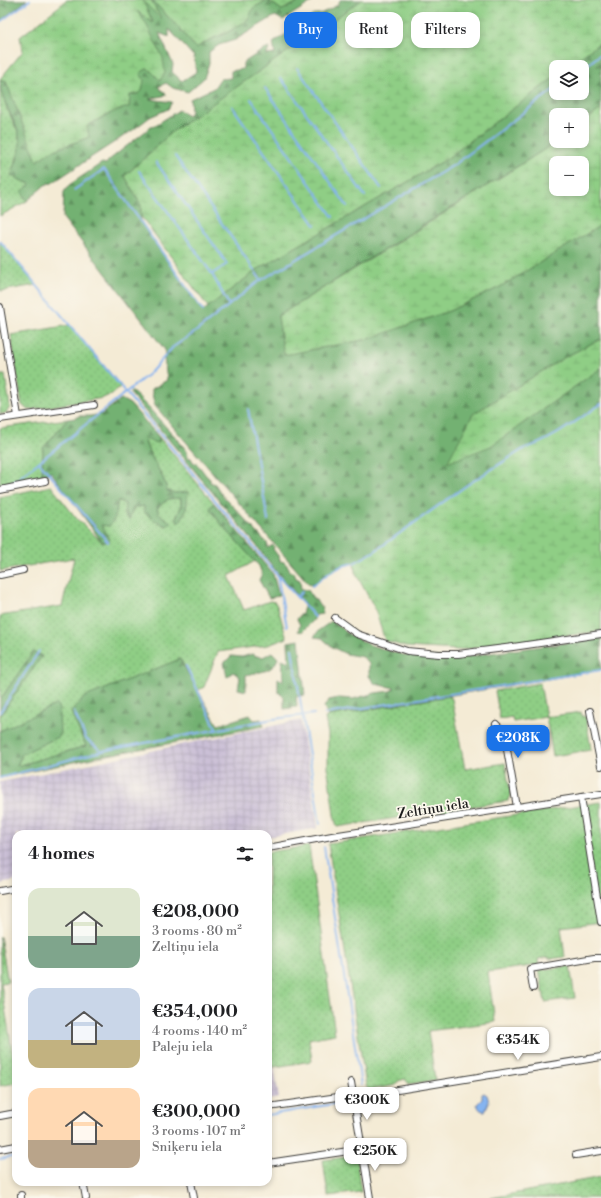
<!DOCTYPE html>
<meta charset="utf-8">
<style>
body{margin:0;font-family:"Libre Bodoni",serif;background:#f2f2f2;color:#202124;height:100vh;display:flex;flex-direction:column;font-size:15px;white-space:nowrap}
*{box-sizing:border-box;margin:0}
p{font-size:13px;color:#757577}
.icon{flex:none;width:22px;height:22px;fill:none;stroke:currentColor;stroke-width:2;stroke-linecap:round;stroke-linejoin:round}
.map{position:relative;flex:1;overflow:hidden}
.details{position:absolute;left:12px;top:830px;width:260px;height:356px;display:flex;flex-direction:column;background:#fff;border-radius:12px;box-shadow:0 2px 6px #0003}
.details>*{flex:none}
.guide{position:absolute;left:284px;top:12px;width:257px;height:36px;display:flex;gap:8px}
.controls{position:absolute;left:549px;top:60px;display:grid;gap:8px}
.controls a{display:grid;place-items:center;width:40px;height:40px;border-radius:8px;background:#fff;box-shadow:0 2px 6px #0003;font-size:20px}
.price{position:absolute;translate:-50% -34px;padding:0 9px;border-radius:8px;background:#fff;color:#222;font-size:13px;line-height:26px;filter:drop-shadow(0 1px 2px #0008)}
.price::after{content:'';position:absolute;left:50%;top:24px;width:12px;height:9px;margin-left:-6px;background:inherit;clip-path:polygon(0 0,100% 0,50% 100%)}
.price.active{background:#1a73e8;color:#fff}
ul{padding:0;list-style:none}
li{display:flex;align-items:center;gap:12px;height:100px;padding:0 16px}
li span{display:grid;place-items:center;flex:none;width:112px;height:80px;border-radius:12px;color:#555}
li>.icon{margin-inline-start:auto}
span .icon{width:48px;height:48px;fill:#fffc;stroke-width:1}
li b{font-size:17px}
h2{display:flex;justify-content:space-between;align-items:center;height:48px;padding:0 16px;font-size:17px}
.tag{padding:0 14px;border-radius:12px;background:#fff;box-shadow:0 2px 6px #0003;font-size:14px;line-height:36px}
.tag.active{background:#1a73e8;color:#fff}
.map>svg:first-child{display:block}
.industrial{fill:url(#industrial-grid)}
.grass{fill:url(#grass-dots);stroke:#567550}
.forest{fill:url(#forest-firs);stroke:#486647;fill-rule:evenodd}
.wetland{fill:url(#wetland-marsh);stroke:#567550;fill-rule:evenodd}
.water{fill:#85b4f0;stroke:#506886}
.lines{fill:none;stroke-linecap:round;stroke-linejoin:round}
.stream{stroke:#85b4f0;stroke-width:2}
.minor-casing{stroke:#3c3b38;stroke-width:8}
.minor{stroke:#fff;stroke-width:6}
.labels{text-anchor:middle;stroke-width:3.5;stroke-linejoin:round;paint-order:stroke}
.street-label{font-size:14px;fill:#1c1c1c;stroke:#fbf7ec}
</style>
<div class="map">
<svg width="601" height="1198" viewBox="0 0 601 1198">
<defs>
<pattern id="industrial-grid" width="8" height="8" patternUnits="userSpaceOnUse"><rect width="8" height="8" fill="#cabfd6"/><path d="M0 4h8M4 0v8" fill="none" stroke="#ada4b7"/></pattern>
<pattern id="grass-dots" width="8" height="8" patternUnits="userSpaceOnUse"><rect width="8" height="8" fill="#8fce85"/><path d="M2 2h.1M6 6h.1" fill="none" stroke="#7bb072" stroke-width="1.8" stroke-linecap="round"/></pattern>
<pattern id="forest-firs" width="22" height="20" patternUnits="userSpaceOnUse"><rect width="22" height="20" fill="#73b172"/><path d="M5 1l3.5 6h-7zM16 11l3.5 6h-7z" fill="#5e8f5d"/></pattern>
<pattern id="wetland-marsh" width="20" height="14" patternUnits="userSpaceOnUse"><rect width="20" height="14" fill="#8fce85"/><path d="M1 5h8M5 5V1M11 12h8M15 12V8" fill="none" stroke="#7bb072"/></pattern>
</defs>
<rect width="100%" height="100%" fill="#fbf7ec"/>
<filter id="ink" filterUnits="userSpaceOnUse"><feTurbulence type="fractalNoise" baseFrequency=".025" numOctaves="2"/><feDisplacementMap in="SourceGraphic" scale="8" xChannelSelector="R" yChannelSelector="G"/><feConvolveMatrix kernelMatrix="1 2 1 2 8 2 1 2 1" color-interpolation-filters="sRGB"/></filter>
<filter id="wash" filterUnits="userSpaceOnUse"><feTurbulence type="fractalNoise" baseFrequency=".012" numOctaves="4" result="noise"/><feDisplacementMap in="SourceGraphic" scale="16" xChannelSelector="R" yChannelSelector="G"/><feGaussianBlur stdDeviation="0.9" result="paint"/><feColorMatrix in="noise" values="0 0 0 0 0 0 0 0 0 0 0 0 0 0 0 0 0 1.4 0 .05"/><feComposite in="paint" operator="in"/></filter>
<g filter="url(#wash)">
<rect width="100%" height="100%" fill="#f4ebd5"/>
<g class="industrial">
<path d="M301 720 318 828 268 837V834H16V881L0 884V782Z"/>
<path d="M274 1067 279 1098 268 1100V1068Z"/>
</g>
<g class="grass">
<path d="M0 86 5 104 18 132 21 145 11 176 30 184 22 192 27 201 0 216Z"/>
<path d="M0 241 37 285 1 291 0 290Z"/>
<path d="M70 325 121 386 112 394 103 398 28 410 22 405 11 335Z"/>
<path d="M0 375H5L10 407 6 413 0 414Z"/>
<path d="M68 419 43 448 42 476 0 484V428Z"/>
<path d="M144 436 159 443V437L214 503 210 509 222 525 255 561 229 576 244 610 270 601 275 602C281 613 282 626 287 638L268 645 218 652 204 687 198 690 180 659 71 712 86 746 17 766 22 754 57 705 0 731V716L41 657 33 652 0 700V616L62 606 74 558 0 571V497L51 486 77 519 102 542 101 525 118 500 125 504 129 520 133 508 144 506 171 523 159 514 157 508 168 499 181 497V507L176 518 188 492 176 493 167 491C164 472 147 456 144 436Z"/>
<path d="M540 683 546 717 581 712 582 716 586 717 591 750 553 756 546 717 513 722 512 717 500 719 495 691Z"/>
<path d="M450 696 452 699 465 769 505 763 511 796 508 801 337 827 334 815 328 772V734L325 718 328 716Z"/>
<path d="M601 802V922L561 927 565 957 549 959V957L538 959 539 965 488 972 495 1022 428 1031 435 1080 409 1084 405 1079 398 1081 396 1085 369 1090 366 1086 328 844Z"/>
<path d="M309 846 335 1034 309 1039 312 1061 268 1068V852Z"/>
<path d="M0 936 8 982 1 983 16 1074V1083L0 1086Z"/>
<path d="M570 966 575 998 545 1002 539 970Z"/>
<path d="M356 1156 361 1192 328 1196 323 1160Z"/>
<path d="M601 1177V1198H491Z"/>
</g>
<g class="forest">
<path d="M0 0H27L0 21Z"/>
<path d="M142 0 161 18 151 0H152L178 27 196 48 209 40 226 33 233 29 253 8 267 0 282 10 302 0H315L283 20 275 16 235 40 219 45 209 52V63L204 78 188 92 173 88 166 83 158 87 167 95 149 99 172 102 168 109 150 117 133 130 52 183 45 185 27 201 22 192 30 184 11 176C14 168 21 152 20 143 19 121 0 104 0 81H6L37 161 49 152 89 137 87 126 117 109 129 107 130 95 138 94 140 73 148 68 136 10 153 22ZM169 29 194 57 196 72 182 81 172 72 173 64 159 33 169 37Z"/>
<path d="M340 0H362L172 132 125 176 141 205V222L203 311 258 269 445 160 556 76V93H582V67H567L601 42V109L582 124V115H556V141H558L278 316 284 355 368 339 449 311 500 287 601 225V339L567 356 473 414 491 446 601 368V404C579 418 550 442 525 448L467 485 375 551 354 563 342 566 329 573 312 586 307 582 155 406 152 394V389L167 380 164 358 165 350 63 218 64 192 69 185 102 163 106 164 109 160 152 126 157 124 179 110 188 116 191 111 190 99 214 88 220 79 231 78V71L243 69V63L263 50 270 48 266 55 275 54 273 43 315 14H320L338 5Z"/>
<path d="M131 391C148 405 161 423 178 439 181 446 190 450 187 457L191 458 193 462C201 465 203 474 210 479V482L215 484 222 495 229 502 267 543 268 548 273 545 274 547 273 549 279 557 280 561 284 562 289 568V571L294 573 296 578 300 580 301 589 308 590 314 600H316C317 601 317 603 318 604 323 609 323 607 322 614L316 615 313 621 302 632 298 631 300 625 297 619 302 613 305 604 277 572 256 545 130 393Z"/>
<path d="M121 399 130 404 159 437V443L152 442 144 437C147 456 164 472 167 491L176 493 188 492C187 504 187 514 178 523L176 518 181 507V498L168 499 157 508 159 514 172 523 166 526 154 520 144 512V506L133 508 129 520 124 515 125 504 118 500 115 518 109 526 101 525 110 539 108 542H102L51 472 42 476 43 448 68 419 75 418 79 416H90L102 414Z"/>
<path d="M214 503 273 574 279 596 269 598 259 580 262 574 259 566 222 525 210 509Z"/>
<path d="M332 621 350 635 370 645 404 655 455 658 601 638V670L328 716 324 707 329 700 339 698 353 699 375 693 390 691 395 688 375 684 369 676V664L363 657 346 654 332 647 322 638 314 637 319 630Z"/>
<path d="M299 640 305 695 296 697 297 707 284 709V697L278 692V678L283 681 282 659 289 662 288 642Z"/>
<path d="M33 652 42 656 0 716V700Z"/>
<path d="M272 652 278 658C272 674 259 671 246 675V691L238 689 240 677 233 672 227 677 224 663 231 656 242 657 252 654C263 659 263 657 272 652Z"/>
<path d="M180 659 218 725 250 715 254 720 261 719 264 726 97 757 0 778V731L57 704 59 710 60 736 22 754 17 766 86 746 71 712 85 697Z"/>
</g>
<g class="wetland">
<path d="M67 0H151L162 20 143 1 153 23 137 11 145 22 163 58 165 73 160 80 148 68 140 73 144 80 142 91 138 94 130 95 129 107C114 110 100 118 87 126L89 137 49 152 37 161 6 81H0V79L23 51 20 37Z"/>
<path d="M152 0H267L253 8 248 20 226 33 209 40 196 48 178 27Z"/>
<path d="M268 0H302L282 10Z"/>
<path d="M362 0H601V42L567 67H556V76L445 160 258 269 208 307 141 216V205L125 176 172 132Z"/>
<path d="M601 109V225L500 287 449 311 368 339 284 355 278 316 403 239 558 141H582V124ZM556 163H582V189H556Z"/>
<path d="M601 339V368L491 446 447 463 473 414 567 356Z"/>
<path d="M601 404V631L458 650 406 647 385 641 375 609 355 572 354 563 375 551 467 485 525 448C550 442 579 418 601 404Z"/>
</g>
<path class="water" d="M484 1093 487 1095 489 1102 485 1111C480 1111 479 1109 477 1104L482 1099V1094Z"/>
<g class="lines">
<g class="stream">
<path d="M0 22 30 0"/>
<path d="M297 68 381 188"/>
<path d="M582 69 601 54"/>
<path d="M281 78 365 196"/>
<path d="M265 88 347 206"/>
<path d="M251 99 333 217"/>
<path d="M232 106 315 225"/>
<path d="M175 156 261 280"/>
<path d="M156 162 227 264 212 274"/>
<path d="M139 171 212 274 229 305"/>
<path d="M74 190 104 169 203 311"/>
<path d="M0 241 277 575 287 627"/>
<path d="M248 409 268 520"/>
<path d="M39 462 108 542"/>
<path d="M10 485 150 373 173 347 194 333 258 282 454 165 556 88"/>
<path d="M277 575 315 617"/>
<path d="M312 586 329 573 342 566 354 563 375 551 467 485 525 448C550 442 580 418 601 404"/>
<path d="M297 597 302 592"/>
<path d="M292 649 320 824"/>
<path d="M186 666 217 730"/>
<path d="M0 712 39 651"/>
<path d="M74 712 86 739 102 751"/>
<path d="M325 714 601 670"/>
<path d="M0 778 102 751 273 719 314 714"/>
<path d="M324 847 361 1085"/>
<path d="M268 1115 339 1103"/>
<path d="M0 1159 16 1156"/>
</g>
</g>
</g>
<g filter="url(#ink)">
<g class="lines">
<g class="minor-casing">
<g id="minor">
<path d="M0 307 18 416"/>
<path d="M0 419 94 405"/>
<path d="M0 490 45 481"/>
<path d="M0 575 23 570"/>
<path d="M335 618 357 634 407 651 439 654H458L513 647 601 634"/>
<path d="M590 711 601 766"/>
<path d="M496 724 503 731 505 738 517 807"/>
<path d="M581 797 601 922"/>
<path d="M268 848 332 836 601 794"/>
<path d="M0 891 16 888"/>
<path d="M533 988 530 969 594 958H601"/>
<path d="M351 1082 370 1198"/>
<path d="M268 1107 338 1097 367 1095 601 1057"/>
<path d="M0 1116 16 1113"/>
<path d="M0 1149 16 1146"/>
<path d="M576 1155 601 1151"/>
<path d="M268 1163 362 1149"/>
<path d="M83 1182 86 1198"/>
<path d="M191 1182 194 1198"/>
<path d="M21 1195V1198"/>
</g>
</g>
<use href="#minor" class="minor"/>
</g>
</g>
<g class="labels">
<g class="street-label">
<text transform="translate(433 808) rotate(-9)" y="5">Zeltiņu iela</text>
</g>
</g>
</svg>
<div class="controls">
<a><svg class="icon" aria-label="layers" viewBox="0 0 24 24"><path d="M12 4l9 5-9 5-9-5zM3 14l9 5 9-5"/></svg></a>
<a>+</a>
<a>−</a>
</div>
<b class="price active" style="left:518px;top:759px">€208K</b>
<b class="price" style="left:518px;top:1061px">€354K</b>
<b class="price" style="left:367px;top:1121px">€300K</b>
<b class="price" style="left:375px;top:1172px">€250K</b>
<div class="guide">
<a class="tag active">Buy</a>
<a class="tag">Rent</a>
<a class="tag">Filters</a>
</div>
<section class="details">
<h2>4 homes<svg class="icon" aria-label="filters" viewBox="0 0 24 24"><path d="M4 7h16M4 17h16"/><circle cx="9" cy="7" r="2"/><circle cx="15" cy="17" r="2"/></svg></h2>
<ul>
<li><span style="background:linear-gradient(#dfe7d0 60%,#7fa58c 0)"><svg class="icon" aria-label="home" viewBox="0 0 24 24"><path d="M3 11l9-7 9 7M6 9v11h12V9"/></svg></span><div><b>€208,000</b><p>3 rooms · 80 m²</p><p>Zeltiņu iela</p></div></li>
<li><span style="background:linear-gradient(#c9d6e8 65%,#c2b280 0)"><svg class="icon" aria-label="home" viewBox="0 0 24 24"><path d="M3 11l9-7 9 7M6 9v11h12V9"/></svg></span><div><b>€354,000</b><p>4 rooms · 140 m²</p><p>Paleju iela</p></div></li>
<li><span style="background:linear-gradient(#ffd9b3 65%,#b9a48a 0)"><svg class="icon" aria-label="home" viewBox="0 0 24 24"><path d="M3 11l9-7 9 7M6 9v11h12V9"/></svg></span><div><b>€300,000</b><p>3 rooms · 107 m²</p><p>Sniķeru iela</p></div></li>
</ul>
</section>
</div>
